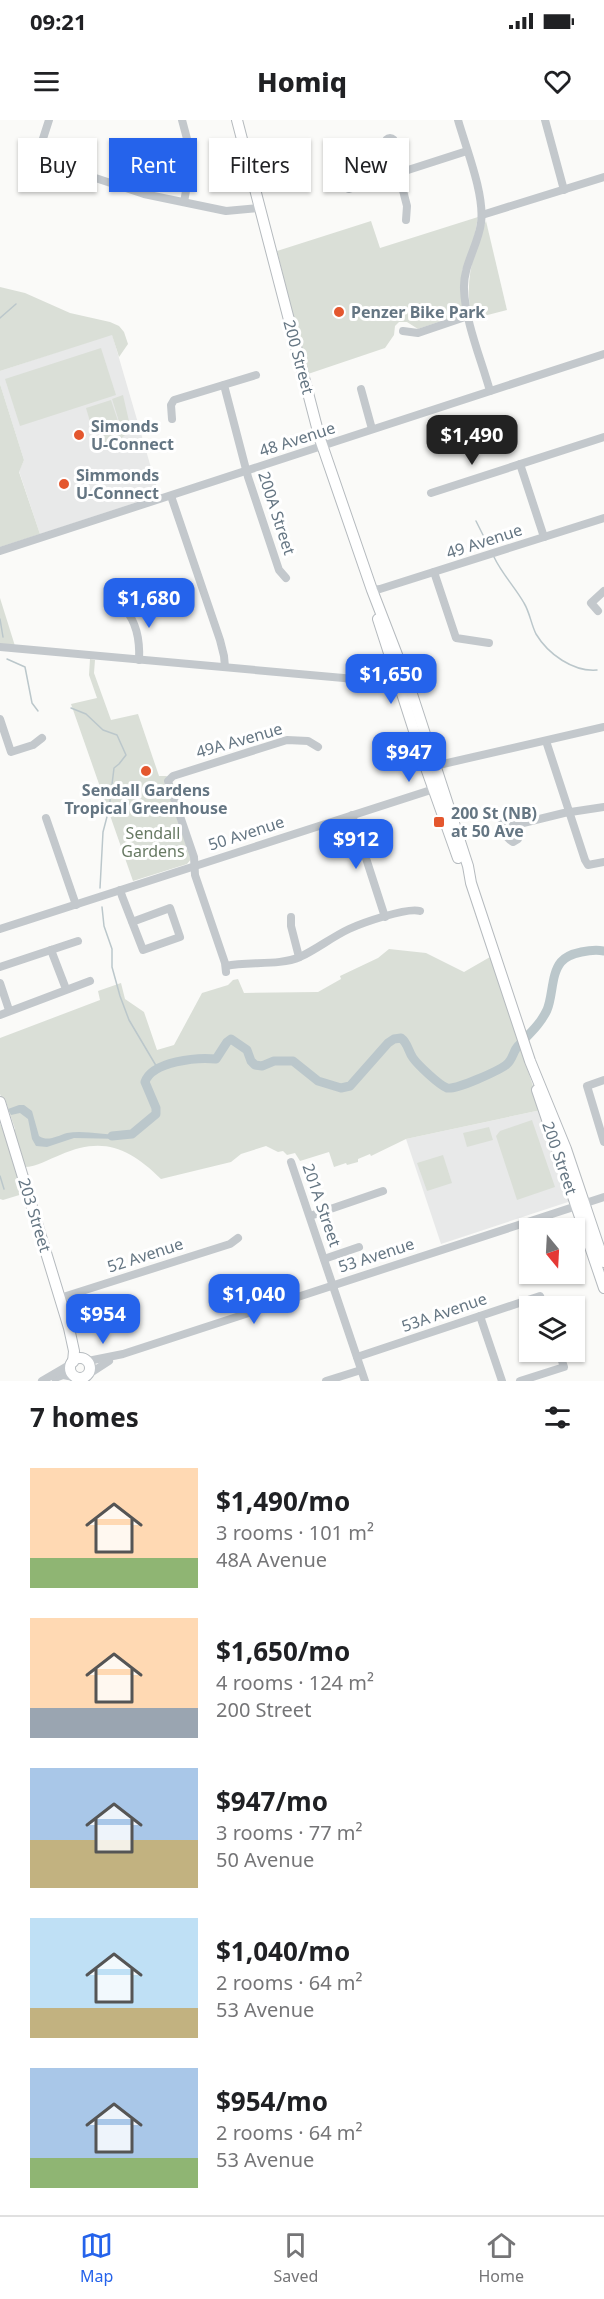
<!DOCTYPE html>
<meta charset="utf-8">
<style>
body{margin:0;font-family:"Noto Sans",sans-serif;background:#f6f6f6;color:#202124;height:100vh;display:flex;flex-direction:column;font-size:22px;white-space:nowrap}
*{box-sizing:border-box;margin:0}
p{font-size:20px;color:#757577}
.icon{flex:none;width:33px;height:33px;fill:none;stroke:currentColor;stroke-width:2;stroke-linecap:round;stroke-linejoin:round}
.map{position:relative;height:1261px;overflow:hidden}
.panel{display:flex;flex-direction:column;background:#fff;flex:1}
.panel>*{flex:none}
.banner{position:absolute;left:18px;top:18px;width:568px;height:54px;display:flex;gap:12px}
.needle{width:39px;rotate:162deg}
.tools{position:absolute;left:519px;top:1098px;display:grid;gap:12px}
.tools a{display:grid;place-items:center;width:66px;height:66px;border-radius:0px;background:#fff;box-shadow:0 2px 4px #0004;font-size:30px}
.price{position:absolute;translate:-50% -51px;padding:0 14px;border-radius:12px;background:#2563eb;color:#fff;font-size:20px;line-height:39px;filter:drop-shadow(0 2px 3px #0008)}
.price::after{content:'';position:absolute;left:50%;top:36px;width:18px;height:14px;margin-left:-9px;background:inherit;clip-path:polygon(0 0,100% 0,50% 100%)}
.price.selected{background:#222;color:#fff}
ul{padding:0;list-style:none}
li{display:flex;align-items:center;gap:18px;height:150px;padding:0 30px}
li span{display:grid;place-items:center;flex:none;width:168px;height:120px;border-radius:0px;color:#555}
li>.icon{margin-inline-start:auto}
span .icon{width:72px;height:72px;fill:#fffc;stroke-width:1}
li b{font-size:26px}
h2{display:flex;justify-content:space-between;align-items:center;height:72px;padding:0 30px;font-size:26px}
.tag{padding:0 21px;border-radius:0px;background:#fff;box-shadow:0 2px 4px #0004;font-size:21px;line-height:54px}
.tag.selected{background:#2563eb;color:#fff}
.status{display:flex;justify-content:space-between;align-items:center;height:42px;padding:0 30px;background:#fff;direction:ltr}
.status svg{height:16px;fill:currentColor}
header{display:flex;justify-content:space-between;align-items:center;height:78px;padding:0 30px;background:#fff;font-size:27px;font-weight:800}
.dock{display:flex;justify-content:space-around;align-items:center;height:84px;border-top:2px solid #e0e0e0;background:#fff;font-size:16px;color:#757577}
.dock a{display:grid;justify-items:center;gap:3px}
.dock .selected{color:#2563eb}
.map>svg:first-child{display:block}
.built{fill:#e8e9e9}
.green{fill:#dadfd7}
.water{fill:#bbc7cb}
.lines{fill:none;stroke-linecap:round;stroke-linejoin:round}
.stream{stroke:#bbc7cb;stroke-width:1.5}
.river{stroke:#bbc7cb;stroke-width:9}
.major-casing{stroke:#b5babe;stroke-width:12}
.minor{stroke:#c3c8cc;stroke-width:8}
.major{stroke:#fff;stroke-width:10}
.poi-dot{fill:#e4572e;stroke:#fff;stroke-width:2}
.labels{text-anchor:middle;stroke-width:6;stroke-linejoin:round;paint-order:stroke}
.poi-label{font-size:16px;font-weight:bold;fill:#657683;stroke:#fff;text-anchor:start}
.street-label{font-size:16px;fill:#657683;stroke:#fff}
.park-label{font-size:16px;fill:#687a64;stroke:#fff}
</style>
<div class="status"><b>09:21</b><svg viewBox="0 0 49 12"><path d="M0 12V9h3v3zM5 12V6h3v6zM10 12V3h3v9zM15 12V0h3v12zM26 1h20v11H26zM47 4h2v5h-2z"/></svg></div>
<header><svg class="icon" aria-label="menu" viewBox="0 0 24 24"><path d="M4 6h16M4 12h16M4 18h16"/></svg>Homiq<svg class="icon" aria-label="heart" viewBox="0 0 24 24"><path d="M12 20l-8-8c-3-5 5-10 8-4 3-6 11-1 8 4z"/></svg></header>
<div class="map">
<svg width="604" height="1261" viewBox="0 0 604 1261">
<rect width="100%" height="100%" fill="#fafaf8"/>
<g class="built">
<path d="M112 214 159 375 40 414 19 351 24 340 0 264V251Z"/>
<path d="M541 990 570 1079 568 1082 441 1124 406 1019Z"/>
</g>
<g class="green">
<path d="M478 97 474 119 462 151V194L418 209 407 202H399L395 206 394 215 385 228 308 254 277 131 371 101 380 128Z"/>
<path d="M486 101 507 190 472 199C464 165 472 133 486 101Z"/>
<path d="M0 167 25 173 70 193 110 202 119 206 124 212 128 224 119 237 112 215 0 251Z"/>
<path d="M101 228 116 275 20 306 5 259Z"/>
<path d="M0 264 24 340 19 352 40 414 0 427Z"/>
<path d="M123 275 131 310 111 327 98 332 93 317 121 308 112 279Z"/>
<path d="M111 280 120 307 94 315 86 288Z"/>
<path d="M0 478 15 526 0 524Z"/>
<path d="M90 539 95 540 94 553 111 600 138 594 159 656H167L165 661 191 739 187 744 133 761 71 584 97 578 89 555Z"/>
<path d="M389 829 426 833 464 852 490 837 541 990 406 1019 371 1036 370 1034 358 1039V1042L347 1045 346 1043 334 1047 329 1032 300 1041 295 1033 287 1035 283 1031 278 1032 266 1026 241 1034 231 1042 161 1059C129 1027 102 1016 60 1035 49 1039 37 1047 24 1047L12 1011 15 1009 5 979 2 980 0 974V918L100 880 98 871 121 863 125 879 144 892 157 930 174 925 202 873 228 865 233 860 238 859 244 873 318 872 341 859 340 856 378 838Z"/>
<path d="M532 1000 555 1067 517 1080 496 1016 500 1011Z"/>
<path d="M0 1003 4 1013H7L26 1073 3 1080 0 1079Z"/>
<path d="M489 1007 493 1020 467 1027 463 1013Z"/>
<path d="M443 1035 452 1063 427 1071 417 1043Z"/>
</g>
<path class="water" d="M19 985H24L32 991 39 1016C48 1022 57 1016 67 1013 84 1010 103 1015 121 1015L123 1019 74 1018 47 1027 36 1026 32 1019 28 999 20 993 11 995 8 989Z"/>
<g class="lines">
<g class="stream">
<path d="M0 198 16 184"/>
<path d="M476 401 489 427"/>
<path d="M494 437C502 454 515 467 524 483 530 493 531 504 536 514 548 534 573 552 597 550"/>
<path d="M0 499 3 517"/>
<path d="M7 539 25 547 32 583 38 591"/>
<path d="M71 588 86 594 103 610 117 615 126 635 119 644 114 648 109 689 103 712 100 768"/>
<path d="M102 787 104 806 112 829V847L120 876 129 900 158 949"/>
<path d="M0 1056 4 1069"/>
</g>
<path class="river" d="M112 1016 132 1014 156 994V988L145 962C152 941 198 937 216 939L227 922 231 919 247 930 251 941 255 945 262 946 274 941H293L318 961 341 968 350 966 388 923 394 919 401 918C408 923 408 931 413 938 418 945 439 965 447 968 456 970 498 951 506 945 513 940 513 931 518 926 529 914 540 905 547 890 553 876 551 854 561 842 569 832 593 829 604 831"/>
<g class="major-casing">
<g id="major">
<path d="M237 0 320 319 372 470 411 571 468 746 471 763 530 941 566 1029 604 1142"/>
<path d="M378 499 426 648 458 738"/>
<path d="M366 560C378 556 388 552 390 538"/>
<path d="M537 970 604 1168"/>
<path d="M0 982 69 1208 74 1231 73 1242"/>
<circle cx="80" cy="1248" r="10"/>
</g>
</g>
<g class="minor">
<path d="M49 0 39 31 40 38 47 42 144 74 226 91 259 88"/>
<path d="M182 0 190 30 191 43 184 82"/>
<path d="M458 0C466 28 485 75 481 103 478 126 463 145 464 169 465 201 481 239 490 271"/>
<path d="M545 0 564 70"/>
<circle cx="390" cy="23" r="5"/>
<path d="M392 28 407 86 406 100"/>
<circle cx="332" cy="42" r="5"/>
<path d="M334 47 340 65 349 69 467 31"/>
<path d="M482 95 604 57"/>
<path d="M403 211 418 213 468 196"/>
<path d="M224 265 248 357 279 450 286 458"/>
<path d="M361 269 372 309"/>
<path d="M172 299 171 285 174 280 256 255"/>
<path d="M520 344 544 417"/>
<path d="M431 373 604 317"/>
<path d="M171 376 220 520 224 536 225 547"/>
<path d="M0 431 604 234"/>
<path d="M434 452 456 518 489 523"/>
<path d="M372 470 380 469 604 398"/>
<path d="M125 489C137 503 140 522 139 540"/>
<path d="M598 491 591 483 604 471"/>
<path d="M0 527 366 560 403 558"/>
<path d="M0 599 11 632 33 625 42 618"/>
<path d="M546 621 585 740 588 745 604 742"/>
<path d="M430 647 604 607"/>
<path d="M352 695 385 797"/>
<path d="M46 698 76 785"/>
<path d="M509 698 517 708 518 719 513 722C506 718 500 708 502 699Z"/>
<path d="M515 705 564 693 604 687"/>
<path d="M120 770 122 776 143 830 180 817 170 788 132 802"/>
<path d="M291 797V806L299 837"/>
<path d="M0 809 434 669"/>
<path d="M51 830 66 869"/>
<path d="M226 846C249 841 279 846 300 837 317 829 332 817 349 809 362 803 407 787 420 791"/>
<path d="M0 847 78 821"/>
<path d="M226 852 225 843 195 755 194 737 168 661 173 656 287 620 308 621 318 627"/>
<path d="M0 863 9 890"/>
<path d="M0 895 90 861"/>
<path d="M604 960 587 966 604 1022"/>
<path d="M291 1042 365 1261"/>
<path d="M310 1096 383 1071"/>
<path d="M324 1139 359 1127"/>
<path d="M60 1178 230 1124 238 1118"/>
<path d="M480 1196 502 1261"/>
<path d="M357 1237 540 1176 544 1186"/>
<path d="M88 1241 123 1234 604 1077"/>
<path d="M89 1254 109 1241"/>
<path d="M55 1258 63 1255 74 1257"/>
<path d="M42 1261 71 1244"/>
<path d="M326 1261 361 1250"/>
<path d="M520 1261 564 1247 559 1232"/>
</g>
<use href="#major" class="major"/>
</g>
<g class="poi-dot">
<circle cx="339" cy="192" r="6"/>
<circle cx="79" cy="315" r="6"/>
<circle cx="64" cy="364" r="6"/>
<circle cx="146" cy="651" r="6"/>
<rect x="433" y="696" width="12" height="12" rx="3"/>
</g>
<g class="labels">
<g class="poi-label">
<text x="351" y="198">Penzer Bike Park</text>
<text x="91" y="312">Simonds<tspan x="91" dy="18">U-Connect</tspan></text>
<text x="76" y="361">Simmonds<tspan x="76" dy="18">U-Connect</tspan></text>
<text x="146" y="676" text-anchor="middle">Sendall Gardens<tspan x="146" dy="18">Tropical Greenhouse</tspan></text>
<text x="451" y="699">200 St (NB)<tspan x="451" dy="18">at 50 Ave</tspan></text>
</g>
<g class="street-label">
<text transform="translate(299 237) rotate(75)" y="6">200 Street</text>
<text transform="translate(297 319) rotate(-18)" y="6">48 Avenue</text>
<text transform="translate(277 393) rotate(72)" y="6">200A Street</text>
<text transform="translate(484 421) rotate(-18)" y="6">49 Avenue</text>
<text transform="translate(239 620) rotate(-16)" y="6">49A Avenue</text>
<text transform="translate(246 713) rotate(-18)" y="6">50 Avenue</text>
<text transform="translate(560 1038) rotate(71)" y="6">200 Street</text>
<text transform="translate(322 1085) rotate(71)" y="6">201A Street</text>
<text transform="translate(35 1095) rotate(73)" y="6">203 Street</text>
<text transform="translate(145 1135) rotate(-18)" y="6">52 Avenue</text>
<text transform="translate(376 1135) rotate(-18)" y="6">53 Avenue</text>
<text transform="translate(444 1192) rotate(-19)" y="6">53A Avenue</text>
</g>
<g class="park-label">
<text x="153" y="719">Sendall<tspan x="153" dy="18">Gardens</tspan></text>
</g>
</g>
</svg>
<div class="tools">
<a><svg class="needle" viewBox="-14 -14 28 28"><path d="M0-13l5 13h-10z" fill="#e53935"/><path d="M0 13l5-13h-10z" fill="#757577"/></svg></a>
<a><svg class="icon" aria-label="layers" viewBox="0 0 24 24"><path d="M12 4l9 5-9 5-9-5zM3 14l9 5 9-5"/></svg></a>
</div>
<b class="price selected" style="left:472px;top:346px">$1,490</b>
<b class="price" style="left:149px;top:509px">$1,680</b>
<b class="price" style="left:391px;top:585px">$1,650</b>
<b class="price" style="left:409px;top:663px">$947</b>
<b class="price" style="left:356px;top:750px">$912</b>
<b class="price" style="left:254px;top:1205px">$1,040</b>
<b class="price" style="left:103px;top:1225px">$954</b>
<div class="banner">
<a class="tag">Buy</a>
<a class="tag selected">Rent</a>
<a class="tag">Filters</a>
<a class="tag">New</a>
</div>
</div>
<section class="panel">
<h2>7 homes<svg class="icon" aria-label="filters" viewBox="0 0 24 24"><path d="M4 7h16M4 17h16"/><circle cx="9" cy="7" r="2"/><circle cx="15" cy="17" r="2"/></svg></h2>
<ul>
<li><span style="background:linear-gradient(#ffd9b3 75%,#8fb573 0)"><svg class="icon" aria-label="home" viewBox="0 0 24 24"><path d="M3 11l9-7 9 7M6 9v11h12V9"/></svg></span><div><b>$1,490/mo</b><p>3 rooms · 101 m²</p><p>48A Avenue</p></div></li>
<li><span style="background:linear-gradient(#ffd9b3 75%,#9aa5b1 0)"><svg class="icon" aria-label="home" viewBox="0 0 24 24"><path d="M3 11l9-7 9 7M6 9v11h12V9"/></svg></span><div><b>$1,650/mo</b><p>4 rooms · 124 m²</p><p>200 Street</p></div></li>
<li><span style="background:linear-gradient(#a9c7e8 60%,#c2b280 0)"><svg class="icon" aria-label="home" viewBox="0 0 24 24"><path d="M3 11l9-7 9 7M6 9v11h12V9"/></svg></span><div><b>$947/mo</b><p>3 rooms · 77 m²</p><p>50 Avenue</p></div></li>
<li><span style="background:linear-gradient(#bfe0f5 75%,#c2b280 0)"><svg class="icon" aria-label="home" viewBox="0 0 24 24"><path d="M3 11l9-7 9 7M6 9v11h12V9"/></svg></span><div><b>$1,040/mo</b><p>2 rooms · 64 m²</p><p>53 Avenue</p></div></li>
<li><span style="background:linear-gradient(#a9c7e8 75%,#8fb573 0)"><svg class="icon" aria-label="home" viewBox="0 0 24 24"><path d="M3 11l9-7 9 7M6 9v11h12V9"/></svg></span><div><b>$954/mo</b><p>2 rooms · 64 m²</p><p>53 Avenue</p></div></li>
</ul>
</section>
<nav class="dock">
<a class="selected"><svg class="icon" aria-label="map" viewBox="0 0 24 24"><path d="M3 6l6-2 6 2 6-2v14l-6 2-6-2-6 2zM9 4v14M15 6v14"/></svg>Map</a>
<a><svg class="icon" aria-label="saved" viewBox="0 0 24 24"><path d="M7 4h10v16l-5-4-5 4z"/></svg>Saved</a>
<a><svg class="icon" aria-label="home" viewBox="0 0 24 24"><path d="M3 11l9-7 9 7M6 9v11h12V9"/></svg>Home</a>
</nav>
